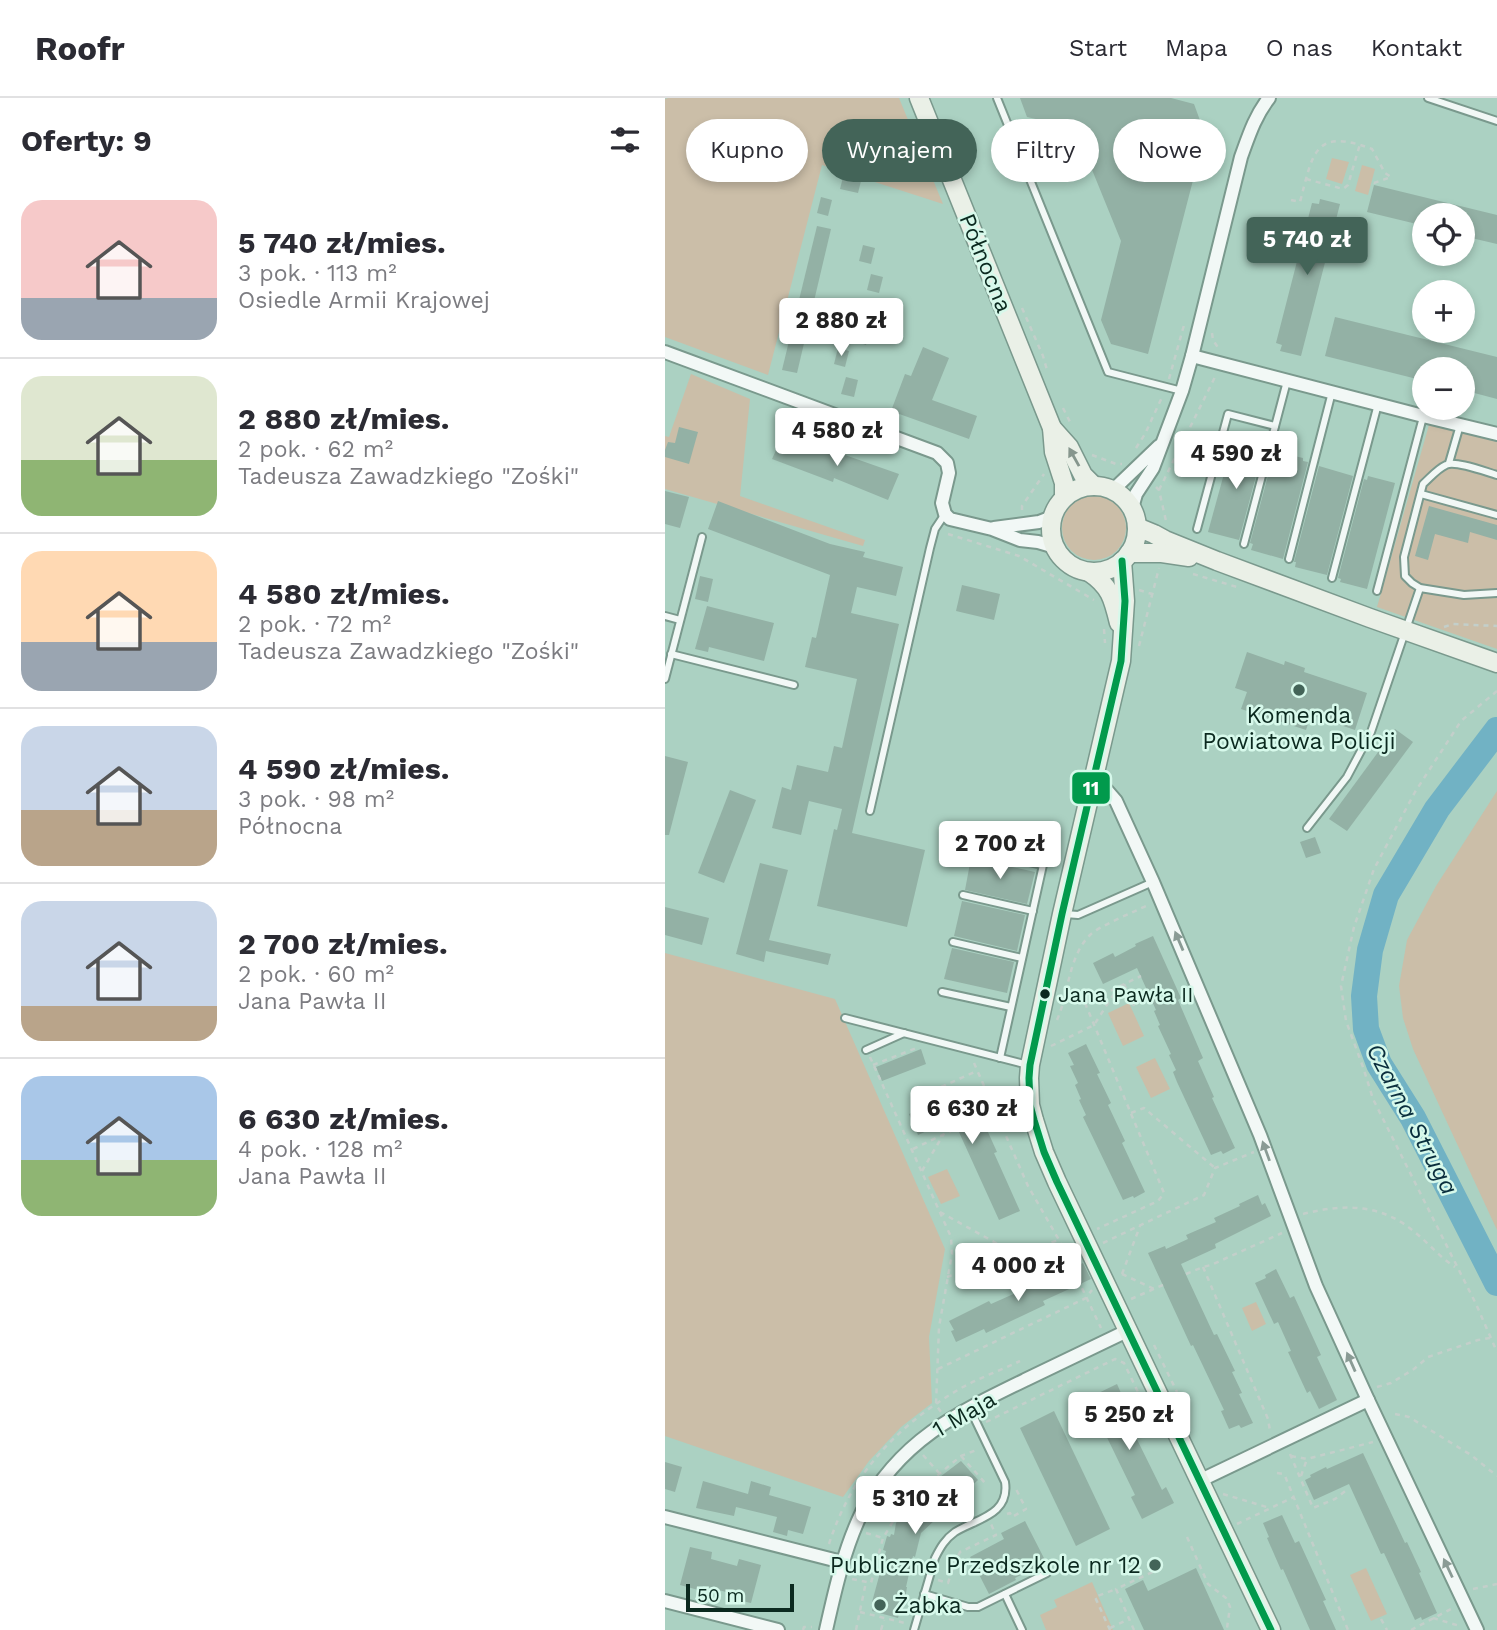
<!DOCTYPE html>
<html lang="pl">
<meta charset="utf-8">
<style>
body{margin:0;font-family:"Work Sans",sans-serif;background:#f2f2f3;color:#2b2b33;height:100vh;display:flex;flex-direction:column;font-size:26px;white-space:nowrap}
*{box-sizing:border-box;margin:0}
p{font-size:23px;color:#7c7c81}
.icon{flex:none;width:38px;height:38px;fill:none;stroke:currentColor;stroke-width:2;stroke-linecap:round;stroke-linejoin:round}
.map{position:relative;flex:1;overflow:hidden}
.side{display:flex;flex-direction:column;background:#fff;width:665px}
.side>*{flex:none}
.guide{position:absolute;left:21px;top:21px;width:665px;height:63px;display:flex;gap:14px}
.controls{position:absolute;left:747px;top:105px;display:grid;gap:14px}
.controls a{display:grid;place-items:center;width:63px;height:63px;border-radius:50%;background:#fff;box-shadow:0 4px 10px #0003;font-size:35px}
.scale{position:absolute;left:21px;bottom:18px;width:108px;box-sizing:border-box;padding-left:7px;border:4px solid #0b291f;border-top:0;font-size:19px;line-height:24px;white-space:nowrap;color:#0b291f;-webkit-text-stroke:5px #d7f9eb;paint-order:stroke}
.price{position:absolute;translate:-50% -60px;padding:0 16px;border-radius:7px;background:#fff;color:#222;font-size:23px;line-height:46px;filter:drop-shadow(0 2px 4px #0008)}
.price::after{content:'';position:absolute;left:50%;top:42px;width:21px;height:16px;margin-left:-10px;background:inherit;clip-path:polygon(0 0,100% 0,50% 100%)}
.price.current{background:#436458;color:#fff}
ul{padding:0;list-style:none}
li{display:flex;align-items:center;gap:21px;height:175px;padding:0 21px}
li+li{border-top:2px solid #e1e1e2}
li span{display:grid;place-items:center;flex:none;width:196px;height:140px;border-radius:21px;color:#555}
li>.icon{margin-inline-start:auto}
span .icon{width:84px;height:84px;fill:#fffc;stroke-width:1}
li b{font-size:30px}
h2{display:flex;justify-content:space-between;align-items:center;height:84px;padding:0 21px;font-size:30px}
.tag{padding:0 24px;border-radius:32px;background:#fff;box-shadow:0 4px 10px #0003;font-size:24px;line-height:63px}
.tag.current{background:#436458;color:#fff}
header{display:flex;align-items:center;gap:42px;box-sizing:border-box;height:98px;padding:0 35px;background:#fff;border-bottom:2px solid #e1e1e2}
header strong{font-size:33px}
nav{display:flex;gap:38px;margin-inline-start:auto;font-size:24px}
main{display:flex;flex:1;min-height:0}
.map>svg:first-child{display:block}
.green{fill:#cbbea8}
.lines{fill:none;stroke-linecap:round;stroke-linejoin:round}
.river{stroke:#71b2c4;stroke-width:26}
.building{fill:#93b1a5}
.lane-casing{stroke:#7a998d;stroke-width:10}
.street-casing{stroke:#7a998d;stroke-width:16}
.secondary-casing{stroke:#7a998d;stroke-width:21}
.path{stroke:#c3cfca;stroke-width:2.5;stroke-dasharray:5 5;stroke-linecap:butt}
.lane{stroke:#f2f8f6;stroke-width:6}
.street{stroke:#f2f8f6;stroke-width:12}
.secondary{stroke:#eaf0e7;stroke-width:18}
.bus-1-casing{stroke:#d7f9eb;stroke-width:12}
.bus-1{stroke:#019a4c;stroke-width:7}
.oneway{fill:#86968d}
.oneway2{fill:#8a9b95}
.poi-dot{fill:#436458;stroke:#d7f9eb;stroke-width:2.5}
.bus-dot{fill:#0b291f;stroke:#d7f9eb;stroke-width:2.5}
.labels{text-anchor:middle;stroke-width:5;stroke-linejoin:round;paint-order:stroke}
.bus-label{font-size:21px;fill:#0b291f;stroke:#d7f9eb;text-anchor:start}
.street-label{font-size:23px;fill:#0b291f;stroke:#d7f9eb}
.poi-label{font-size:23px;fill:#0b291f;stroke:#d7f9eb}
.water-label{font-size:24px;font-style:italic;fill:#0a2e3d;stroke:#d7f9eb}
.line-badge{stroke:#d7f9eb;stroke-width:2.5}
.badge-label{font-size:19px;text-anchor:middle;font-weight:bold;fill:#fff}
</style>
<header>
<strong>Roofr</strong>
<nav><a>Start</a><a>Mapa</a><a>O nas</a><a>Kontakt</a></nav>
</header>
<main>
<section class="side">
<h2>Oferty: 9<svg class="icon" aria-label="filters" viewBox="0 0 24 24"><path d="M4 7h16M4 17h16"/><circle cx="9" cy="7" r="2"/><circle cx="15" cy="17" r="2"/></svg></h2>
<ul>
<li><span style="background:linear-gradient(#f6c9c9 70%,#9aa5b1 0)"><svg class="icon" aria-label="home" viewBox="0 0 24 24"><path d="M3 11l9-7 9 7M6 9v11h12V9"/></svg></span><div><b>5 740 zł/mies.</b><p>3 pok. · 113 m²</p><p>Osiedle Armii Krajowej</p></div></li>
<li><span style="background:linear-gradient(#dfe7d0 60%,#8fb573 0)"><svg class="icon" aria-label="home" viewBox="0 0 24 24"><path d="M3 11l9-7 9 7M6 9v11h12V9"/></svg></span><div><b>2 880 zł/mies.</b><p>2 pok. · 62 m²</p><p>Tadeusza Zawadzkiego &quot;Zośki&quot;</p></div></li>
<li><span style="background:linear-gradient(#ffd9b3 65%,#9aa5b1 0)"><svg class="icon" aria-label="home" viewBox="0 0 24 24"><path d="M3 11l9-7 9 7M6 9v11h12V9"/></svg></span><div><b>4 580 zł/mies.</b><p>2 pok. · 72 m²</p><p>Tadeusza Zawadzkiego &quot;Zośki&quot;</p></div></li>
<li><span style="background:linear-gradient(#c9d6e8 60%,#b9a48a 0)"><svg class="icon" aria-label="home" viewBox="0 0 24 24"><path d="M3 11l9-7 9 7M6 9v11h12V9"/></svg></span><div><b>4 590 zł/mies.</b><p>3 pok. · 98 m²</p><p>Północna</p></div></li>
<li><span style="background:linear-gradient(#c9d6e8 75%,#b9a48a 0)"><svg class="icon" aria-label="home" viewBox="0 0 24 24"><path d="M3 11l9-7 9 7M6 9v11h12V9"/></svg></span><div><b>2 700 zł/mies.</b><p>2 pok. · 60 m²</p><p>Jana Pawła II</p></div></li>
<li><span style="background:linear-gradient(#a9c7e8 60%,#8fb573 0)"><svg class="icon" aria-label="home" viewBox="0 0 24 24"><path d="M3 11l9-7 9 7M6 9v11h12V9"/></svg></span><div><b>6 630 zł/mies.</b><p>4 pok. · 128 m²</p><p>Jana Pawła II</p></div></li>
</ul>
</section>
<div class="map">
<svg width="832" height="1532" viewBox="0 0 832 1532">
<rect width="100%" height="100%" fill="#abd1c2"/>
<g class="green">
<path d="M3 0H234L278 106 157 67 103 277 0 239V1Z"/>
<path d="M667 60 684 64 677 86 661 81Z"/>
<path d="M697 67 710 71 703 97 690 93Z"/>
<path d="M26 276 85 301 75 398 200 442 198 448 0 391V338L4 339Z"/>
<path d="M764 327 832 343V551L712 509Z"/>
<circle cx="429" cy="430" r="32"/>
<path d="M832 693V1132L748 951 738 920 734 888 742 842 771 788Z"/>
<path d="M0 855 170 901 280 1151 264 1239 267 1305 236 1329 204 1363 178 1399 0 1338Z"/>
<path d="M464 905 479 938 458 948 443 915Z"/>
<path d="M490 960 505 991 486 1000 471 969Z"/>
<path d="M282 1071 295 1098 276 1106 263 1079Z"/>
<path d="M591 1204 601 1226 587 1233 577 1210Z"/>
<path d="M701 1470 722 1516 706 1523 685 1477Z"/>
<path d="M427 1484 448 1532H381L375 1517 392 1509 389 1502Z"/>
</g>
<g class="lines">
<path class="river" d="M832 632 772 711 721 797 705 852 699 898 701 931 714 966 748 1020 832 1185"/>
</g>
<g class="building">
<path d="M355 0H506L529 6 540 36 483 256 446 246 436 222 456 143 410 30 362 19Z"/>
<path d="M178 79 196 83 193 95 175 91Z"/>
<path d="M709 87 832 117V146L798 138V117H760V128L702 114Z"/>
<path d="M156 99 167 102 163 118 152 115Z"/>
<path d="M655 101 675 106 636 258 615 253 617 247 611 245 647 105 654 106Z"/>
<path d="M152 128 166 131 132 275 117 272Z"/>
<path d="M198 147 210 150 206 166 194 163Z"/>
<path d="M206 176 218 179 214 195 202 192Z"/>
<path d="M670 219 832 259V301L798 292V271H760V283L660 258Z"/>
<path d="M193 227 206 231 201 247 189 243Z"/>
<path d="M258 249 284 260 267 302 312 318 304 341 226 313 240 276 246 278Z"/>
<path d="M173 250 184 253 180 269 169 266Z"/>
<path d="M181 279 193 282 189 299 176 296Z"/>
<path d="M14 329 33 334 24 366 0 359V352L3 344 10 345Z"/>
<path d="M117 339 179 360 180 357 234 376 223 402 169 380 168 384 107 361Z"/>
<path d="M568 343 598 352 574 442 543 434Z"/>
<path d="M613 354 638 360V363L643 364 618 461 586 452 588 446 585 445 609 355 612 356Z"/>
<path d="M654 368 688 378 662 477 630 469 631 464H629Z"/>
<path d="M703 378 730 385 702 491 675 484 676 481 673 480 699 381 702 382Z"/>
<path d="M0 393 24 399 15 430 0 426Z"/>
<path d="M53 403 165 446 200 454 198 459 238 469 231 498 192 489 186 515 234 526 187 735 260 752 242 829 152 808 169 731 172 732 177 711 144 703 136 737 107 730 117 689 126 692 132 667 163 674 169 648 177 650 192 581 140 569 147 539 151 540 165 477 43 431Z"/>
<path d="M764 408 832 427V442L805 434 803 445 770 436 763 462 750 458Z"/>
<path d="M35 478 48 481 43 504 30 501Z"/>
<path d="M297 487 335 496 329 522 291 513Z"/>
<path d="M42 508 109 525 99 563 44 549 43 554 30 551Z"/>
<path d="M582 554 619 567 620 563 640 570 639 574 702 595 690 632 646 617 641 632 576 611 582 594 570 590Z"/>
<path d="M730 631 748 644 682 733 664 721Z"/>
<path d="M0 658 23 664 4 737H0Z"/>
<path d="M65 692 91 702 59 785 33 775Z"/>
<path d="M650 739 656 755 641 760 635 744Z"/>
<path d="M306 760 370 774 362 806 300 792Z"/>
<path d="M95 765 123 772 104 842 166 856 163 867 101 853 99 864 71 856Z"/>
<path d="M297 803 360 817 352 853 289 838Z"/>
<path d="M0 809 44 820 37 847 0 837Z"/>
<path d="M488 838 516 900 513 902 538 960 533 963 549 999 547 1000 570 1050 558 1056 556 1053 546 1057 512 984 508 974 511 972 504 957 506 956 493 928 495 927 489 913 491 912 472 870 438 886 428 865 448 855 450 859 471 848 470 846Z"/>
<path d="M287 850 349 864 342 895 279 881Z"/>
<path d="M421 946 435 975 432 976 446 1005 443 1007 460 1043 457 1045 480 1094 469 1100 468 1098 458 1102 418 1019 421 1017 414 1002 416 1001 410 987 413 985 405 968 409 967 403 955Z"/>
<path d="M256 951 261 966 217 983 211 969Z"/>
<path d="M303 990 332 1054 329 1055 355 1113 334 1122 288 1021 253 1037 244 1016 263 1007 265 1011 287 1001 286 998Z"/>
<path d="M593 1097 597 1107 600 1105 606 1118 550 1146 551 1150 516 1166 549 1237 552 1236 570 1273 567 1274 577 1295 574 1296 588 1325 576 1330 574 1327 564 1331 556 1313 559 1312 528 1247 526 1248 483 1155 500 1148 501 1151 523 1141 521 1137 551 1124 549 1120 575 1108 574 1106Z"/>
<path d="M418 1165 426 1181 378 1203 380 1207 321 1235 319 1231 291 1244 286 1233 289 1232 284 1223 324 1203 326 1206 355 1193 353 1190 394 1170 397 1175Z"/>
<path d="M611 1171 625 1200 629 1198 656 1257 652 1259 672 1302 654 1311 645 1293 642 1295 623 1254 626 1253 613 1224 609 1226 590 1185 601 1180 600 1177Z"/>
<path d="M452 1286 459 1302 454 1305 497 1392 501 1389 509 1405 477 1421 466 1399 470 1397 433 1321 429 1323 419 1302Z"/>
<path d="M389 1313 445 1431 411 1448 355 1330Z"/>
<path d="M698 1355 740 1445 742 1444 756 1474 754 1475 772 1515 757 1522 756 1519 750 1522 719 1455 716 1456 684 1386 649 1402 640 1382 646 1379 645 1377 661 1369 662 1371Z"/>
<path d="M296 1363 313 1382 256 1435 250 1459 248 1458 241 1489H242L240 1501 238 1500 233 1520 207 1513 209 1505 207 1504 221 1453 218 1452 222 1438 225 1439 226 1436 229 1437 231 1425 244 1407 242 1404Z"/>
<path d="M0 1364 17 1369 10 1394 0 1391Z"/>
<path d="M38 1383 83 1396 86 1383 106 1389 104 1397 146 1409 138 1436 123 1432 122 1438 108 1434 112 1419 71 1409 69 1418 31 1410Z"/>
<path d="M617 1417 630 1445 634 1443 661 1502 658 1503 671 1532H645L618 1471 616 1472 602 1440 604 1439 598 1425Z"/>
<path d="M360 1423 381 1464 350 1480 351 1482 324 1496 305 1459 339 1441 336 1435Z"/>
<path d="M25 1449 47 1454 46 1461 72 1468 74 1461 96 1467 86 1505 64 1500 65 1495 38 1488 37 1493 15 1487Z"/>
<path d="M531 1470 559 1532H479L460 1491 478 1482 483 1493Z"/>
</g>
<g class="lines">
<g class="lane-casing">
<g id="lane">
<path d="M332 0 443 274 517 293"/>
<path d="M763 0 832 23"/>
<path d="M784 365 795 327"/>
<path d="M832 377C821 374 790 362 781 367 772 371 765 380 758 386L739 459 740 478 747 485 755 490 799 497 832 495"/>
<path d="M756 396 832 417"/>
<path d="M532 431 563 316 610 328"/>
<path d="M579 446 622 283"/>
<path d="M624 461 667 294"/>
<path d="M667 480 713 306"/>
<path d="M712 493 758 319"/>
<path d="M0 518 15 522"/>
<path d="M6 556 129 587"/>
<path d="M0 581 37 439"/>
<path d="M205 713 265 450 270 431 280 416"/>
<path d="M642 730 682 679 706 634 755 490"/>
<path d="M309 752 378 767 335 960"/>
<path d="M298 797 368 813"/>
<path d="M400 816 413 817 488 784"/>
<path d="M288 844 357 860"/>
<path d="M277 894 346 909"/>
<path d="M180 920 363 967"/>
<path d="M201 952 239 935"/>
<path d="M259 1496 303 1509H313L382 1475"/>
<path d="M340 1496 357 1532"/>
<path d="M249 1532 270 1460C275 1450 280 1441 290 1434 311 1421 345 1417 340 1384L305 1311"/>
</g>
</g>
<g class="street-casing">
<g id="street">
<path d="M0 254 272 355 282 365 284 375 277 405 280 416 285 421 327 431 355 442 373 444 390 449"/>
<path d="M527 258 758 318 832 336"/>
<path d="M448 392 494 348"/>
<path d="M467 410 471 396 488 370 517 293 527 258 576 59C584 37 590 18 604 0"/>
<path d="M329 430 374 424 387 419"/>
<path d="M427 684 438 688 451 703 488 784 595 1037 651 1188 703 1302 812 1532"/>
<path d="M534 1383 703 1302"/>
<path d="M0 1419 177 1464"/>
<path d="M0 1503 113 1532"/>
<path d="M161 1532C170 1492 179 1451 197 1414 234 1343 292 1315 360 1282 394 1266 428 1249 462 1233"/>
</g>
</g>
<g class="secondary-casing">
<g id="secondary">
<path d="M254 0 387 330 389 354 399 385V399"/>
<path d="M387 330 404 349 418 377 429 388"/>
<circle cx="429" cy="431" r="43"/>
<path d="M472 429 489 436 500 442 552 463 705 520 832 565"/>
<path d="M464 455H497L524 459"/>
<path d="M457 463 460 503 456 563 397 816 365 967 364 980 365 1007 369 1022 379 1054 392 1084 606 1532"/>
<path d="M424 474C445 488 448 500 454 525"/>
</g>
</g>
<g class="path">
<path d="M641 81 678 91 683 87 695 46"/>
<path d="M626 102 635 104C648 55 649 29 707 51L720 75 726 79 709 85 706 84"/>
<path d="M357 210 378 258 382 272"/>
<path d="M547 235 548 242 554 251"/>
<path d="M504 281 519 227"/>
<path d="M398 310 406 326"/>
<path d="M471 350 480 336 498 297"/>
<path d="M427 357 451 366H457"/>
<path d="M491 389 494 392 501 423"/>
<path d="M494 392 550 279"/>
<path d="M357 412V408L379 376"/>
<path d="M283 436 354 458 429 502"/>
<path d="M528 476 572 489"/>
<path d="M474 492 487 496"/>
<path d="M779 529 788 526 832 528"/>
<path d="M439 531 440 545"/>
<path d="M474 548 494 470"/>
<path d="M832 593 796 623 750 694 709 771 689 829 676 888 681 923 698 969 708 1001 811 1206 832 1254"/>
<path d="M459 886 469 908"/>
<path d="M399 901 420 905 476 878"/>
<path d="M420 905 499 1095 493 1103 432 1131"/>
<path d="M392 922C404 895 403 859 425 837 434 828 469 814 483 807"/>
<path d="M386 948 429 927 454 888"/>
<path d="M205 959 286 1139 287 1156 274 1229 271 1307 276 1314"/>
<path d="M309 965 363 1088 394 1142 436 1230"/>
<path d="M208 967 254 949"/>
<path d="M258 997 312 973"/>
<path d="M466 1015 479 1010 550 1070"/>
<path d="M316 1019 350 1004"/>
<path d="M248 1051 292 1030"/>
<path d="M257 1073 278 1037"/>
<path d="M275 1114 349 1155"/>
<path d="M638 1116C681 1105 718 1106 752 1136 765 1147 776 1160 790 1169"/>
<path d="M438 1145 539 1097 550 1070 589 1054"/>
<path d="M538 1169 603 1321 605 1333"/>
<path d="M457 1176 475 1128"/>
<path d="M457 1176 489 1191"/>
<path d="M521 1176 538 1169 546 1167 617 1135"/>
<path d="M282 1179 394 1142"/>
<path d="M466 1201 498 1187"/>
<path d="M489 1247 512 1294"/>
<path d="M273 1271 421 1200 427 1192"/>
<path d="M712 1289 726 1285 749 1271 763 1259 813 1242 825 1240"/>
<path d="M730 1316 744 1319 806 1357 832 1378"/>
<path d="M321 1324 450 1261 459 1265 484 1317"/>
<path d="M625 1356 648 1410 670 1401 683 1391"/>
<path d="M258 1357 274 1375"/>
<path d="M296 1358 320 1385"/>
<path d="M626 1358 642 1361 708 1344"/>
<path d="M612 1375 618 1376 620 1378 683 1532"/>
<path d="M636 1378 642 1361"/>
<path d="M231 1387 243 1401"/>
<path d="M558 1396 605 1410"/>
<path d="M342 1416 345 1415 347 1419 361 1411 351 1391"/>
<path d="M572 1426 629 1399"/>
<path d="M201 1435 218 1440"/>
<path d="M522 1439 543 1486 561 1500 563 1504 565 1509 562 1530 563 1532"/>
<path d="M164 1446C186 1377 230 1330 291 1293 311 1281 334 1273 355 1263"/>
<path d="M187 1481 206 1485 218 1440 239 1405 296 1358 314 1351"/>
<path d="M273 1482 283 1485 290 1464 295 1454 331 1437 326 1426"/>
<path d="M808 1491 832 1486"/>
<path d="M195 1514 240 1525"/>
<path d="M768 1520 795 1528"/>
<path d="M716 1521 722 1532"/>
<path d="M445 1530 464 1521"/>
<path d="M138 1532 139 1529H147"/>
<path d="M191 1532 201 1484"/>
<path d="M216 1532 219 1522"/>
<path d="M445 1532 430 1499 451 1491"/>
<path d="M469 1532 451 1491 494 1471"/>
<path d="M746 1532 786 1511"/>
</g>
<use href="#lane" class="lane"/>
<use href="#street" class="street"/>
<use href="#secondary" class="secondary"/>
<g class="bus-1-casing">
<path id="bus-1" d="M457 463 460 503 456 563 397 816 365 967 364 980 365 1007 369 1022 379 1054 392 1084 606 1532"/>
</g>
<use href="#bus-1" class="bus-1"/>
</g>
<defs><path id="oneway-solid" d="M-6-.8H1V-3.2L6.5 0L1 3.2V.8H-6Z" transform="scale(1.75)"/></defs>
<use class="oneway" href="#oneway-solid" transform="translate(409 359) rotate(-119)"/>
<g class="oneway2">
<use href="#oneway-solid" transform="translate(514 843) rotate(-113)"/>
<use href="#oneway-solid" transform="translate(601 1053) rotate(-110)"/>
<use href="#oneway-solid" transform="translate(686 1264) rotate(-114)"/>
<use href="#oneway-solid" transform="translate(783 1470) rotate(-115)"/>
</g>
<g class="poi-dot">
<circle cx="634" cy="592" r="7"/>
<circle cx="490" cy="1467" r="7"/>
<circle cx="215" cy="1507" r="7"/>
</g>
<circle class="bus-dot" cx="380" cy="896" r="6"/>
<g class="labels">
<g class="bus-label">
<text x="393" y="904">Jana Pawła II</text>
</g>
<g class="street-label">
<text transform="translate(321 165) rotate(68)" y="8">Północna</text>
<text transform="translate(299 1316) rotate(-30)" y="8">1 Maja</text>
</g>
<g class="poi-label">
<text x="634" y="625">Komenda<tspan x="634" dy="26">Powiatowa Policji</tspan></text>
<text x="476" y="1475" text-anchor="end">Publiczne Przedszkole nr 12</text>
<text x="229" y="1515" text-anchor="start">Żabka</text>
</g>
<g class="water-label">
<text transform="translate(747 1021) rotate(62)" y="8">Czarna Struga</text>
</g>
</g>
<rect class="line-badge" x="406" y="673" width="40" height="34" rx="7" fill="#019a4c"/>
<g class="badge-label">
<text x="426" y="697">11</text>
</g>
</svg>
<div class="controls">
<a><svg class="icon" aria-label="locate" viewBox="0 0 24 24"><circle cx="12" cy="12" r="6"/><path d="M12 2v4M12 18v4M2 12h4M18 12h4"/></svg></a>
<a>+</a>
<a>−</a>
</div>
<div class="scale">50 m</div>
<b class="price current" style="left:642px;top:179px">5 740 zł</b>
<b class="price" style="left:176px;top:260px">2 880 zł</b>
<b class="price" style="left:172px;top:370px">4 580 zł</b>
<b class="price" style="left:571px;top:393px">4 590 zł</b>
<b class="price" style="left:335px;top:783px">2 700 zł</b>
<b class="price" style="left:307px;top:1048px">6 630 zł</b>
<b class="price" style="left:353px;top:1205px">4 000 zł</b>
<b class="price" style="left:464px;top:1354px">5 250 zł</b>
<b class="price" style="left:250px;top:1438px">5 310 zł</b>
<div class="guide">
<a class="tag">Kupno</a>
<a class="tag current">Wynajem</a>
<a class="tag">Filtry</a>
<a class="tag">Nowe</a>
</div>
</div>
</main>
